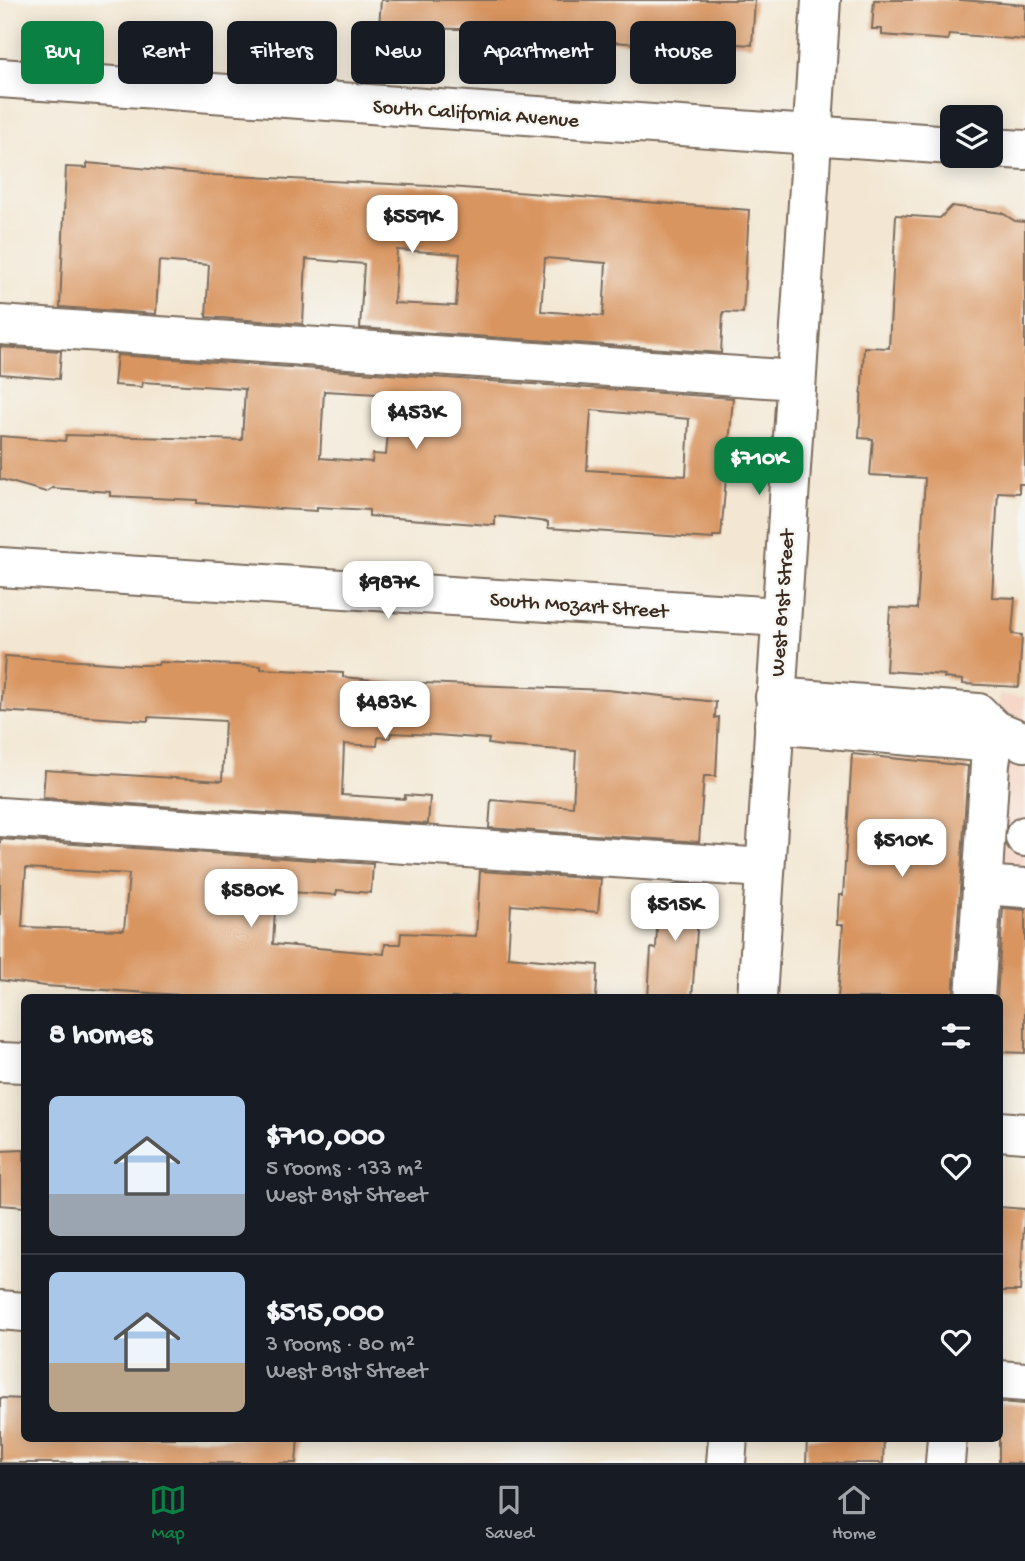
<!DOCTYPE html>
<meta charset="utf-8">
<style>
body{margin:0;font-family:"Gochi Hand",sans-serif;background:#242831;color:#f1f3f6;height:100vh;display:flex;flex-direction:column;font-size:26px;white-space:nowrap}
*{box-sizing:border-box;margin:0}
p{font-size:23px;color:#9ea1a6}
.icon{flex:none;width:38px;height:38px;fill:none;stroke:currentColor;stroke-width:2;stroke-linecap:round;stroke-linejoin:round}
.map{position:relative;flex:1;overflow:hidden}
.panel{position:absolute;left:21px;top:994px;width:982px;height:448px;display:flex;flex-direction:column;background:#171b24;border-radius:10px;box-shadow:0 4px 18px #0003}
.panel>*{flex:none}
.top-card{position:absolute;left:21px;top:21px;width:984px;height:63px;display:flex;gap:14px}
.buttons{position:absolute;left:940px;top:105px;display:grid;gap:14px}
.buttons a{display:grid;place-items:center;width:63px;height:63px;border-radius:10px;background:#171b24;box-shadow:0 4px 18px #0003;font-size:35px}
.price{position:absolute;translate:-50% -60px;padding:0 16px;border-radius:14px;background:#fff;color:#222;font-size:23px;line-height:46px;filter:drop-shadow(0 2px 4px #0008)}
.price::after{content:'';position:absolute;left:50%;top:42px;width:21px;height:16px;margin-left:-10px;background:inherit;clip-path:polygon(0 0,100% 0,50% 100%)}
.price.selected{background:#0b8043;color:#fff}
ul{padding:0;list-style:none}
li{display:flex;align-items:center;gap:21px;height:175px;padding:0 28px}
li+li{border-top:2px solid #363941}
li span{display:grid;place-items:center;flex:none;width:196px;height:140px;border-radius:10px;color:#555}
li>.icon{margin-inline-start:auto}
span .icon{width:84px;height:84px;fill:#fffc;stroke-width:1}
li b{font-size:30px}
h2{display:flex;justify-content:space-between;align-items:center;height:84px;padding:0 28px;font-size:30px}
.chip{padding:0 24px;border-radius:10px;background:#171b24;box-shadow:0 4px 18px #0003;font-size:24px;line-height:63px}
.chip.selected{background:#0b8043;color:#fff}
.menu{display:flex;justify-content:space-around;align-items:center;height:98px;border-top:2px solid #363941;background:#171b24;font-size:19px;color:#9ea1a6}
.menu a{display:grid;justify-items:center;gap:4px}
.menu .selected{color:#0b8043}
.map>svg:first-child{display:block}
.built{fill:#f5d3c2}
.building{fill:#d99561;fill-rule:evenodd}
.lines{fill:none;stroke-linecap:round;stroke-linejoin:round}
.minor-casing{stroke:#7b6c5d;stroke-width:42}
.minor{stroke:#fff;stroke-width:38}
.labels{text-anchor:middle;stroke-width:5;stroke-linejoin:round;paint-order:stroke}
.street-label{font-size:21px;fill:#3b2a1e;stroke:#f6f6f2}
</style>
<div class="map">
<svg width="1025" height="1463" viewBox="0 0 1025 1463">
<rect width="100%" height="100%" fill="#f6f6f2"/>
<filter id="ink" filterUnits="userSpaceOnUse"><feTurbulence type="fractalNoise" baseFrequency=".0143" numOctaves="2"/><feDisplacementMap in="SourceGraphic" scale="14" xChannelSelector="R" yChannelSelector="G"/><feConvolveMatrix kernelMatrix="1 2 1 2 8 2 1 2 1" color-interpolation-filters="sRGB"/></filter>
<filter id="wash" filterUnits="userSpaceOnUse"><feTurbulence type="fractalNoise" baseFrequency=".00686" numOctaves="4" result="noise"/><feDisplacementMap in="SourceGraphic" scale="28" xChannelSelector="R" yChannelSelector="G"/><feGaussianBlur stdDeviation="1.57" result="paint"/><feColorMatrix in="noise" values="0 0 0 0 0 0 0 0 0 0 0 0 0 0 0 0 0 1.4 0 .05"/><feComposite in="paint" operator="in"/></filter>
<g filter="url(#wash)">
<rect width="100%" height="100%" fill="#f3e7d3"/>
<path class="built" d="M999 695 1025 697V888L982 885Z"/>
<g id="blocks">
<g class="building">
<path d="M381 0H755L752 45 675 40 670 47 536 35V31L379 27Z"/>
<path d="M874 0H962L1025 5V40L949 34 948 40 882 35V29H872Z"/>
<path d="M87 163 212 175 450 187 749 210 743 313 723 312 721 353 360 328 364 264 306 259 303 324 206 317 209 265 159 261 156 314 60 307 66 167 87 168ZM397 250 460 254 456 306 394 303ZM545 258 606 263 603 316 541 311Z"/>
<path d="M952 206 1002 213 1015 221 1025 222V484H1019V493L998 492 992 597 1015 598 1012 634 1022 635 1019 687 963 684V680L944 678 945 675 886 671 890 608 917 609 925 478 870 475 873 439 859 438 864 347 889 348 896 215 940 218Z"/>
<path d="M0 347 61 351 59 379 0 374Z"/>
<path d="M117 355 733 398 721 536H713V539L548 528V522L495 516V525H490L369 516V510L317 507V511L280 509 197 503V500L110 496V492L52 488 46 492 0 479V436L65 441 66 435 242 440 245 389 143 382 142 387 114 385ZM324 391 378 394V399L391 400 386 455 373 454 372 462 320 458ZM591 410 689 419 686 476 587 470Z"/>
<path d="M5 656 138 665H158L159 662 261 666V669L343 673V677L395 682 607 690 716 702 715 718 719 717 716 776H704L699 842 489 828 491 800 573 807 576 751 502 746 488 744 489 739 436 735 391 733 390 738 378 737 377 746 344 744 342 795 405 799V795L430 797 428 824 43 798 45 770 222 781 225 721 148 717V721L1 711Z"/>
<path d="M852 754 968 766 953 998H838L843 925H837L839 895H843Z"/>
<path d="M0 839 373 864 371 893 337 890 336 895 276 891 273 944 384 954 385 944H400L401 933 476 936 480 871 601 879 598 912 511 905 508 957 598 965 596 998H224L45 986 0 980ZM26 868 129 874 124 930 22 927Z"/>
<path d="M678 884 695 885 704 915 698 917 692 998H648L651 948 656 949 659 890Z"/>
<path d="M1003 908 1025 910V1053L999 1052 997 998Z"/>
<path d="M24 1150V1207L0 1205V1151Z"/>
<path d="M999 1207 1025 1209 1020 1291H999Z"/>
<path d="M0 1398 24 1399V1438H298L296 1463H0Z"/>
<path d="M999 1402 1025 1404V1463H999Z"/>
<path d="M807 1438H884L883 1463H806Z"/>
</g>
</g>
</g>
<g filter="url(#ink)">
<use href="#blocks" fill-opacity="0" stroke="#7b6c5d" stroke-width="2"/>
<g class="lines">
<g class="minor-casing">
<g id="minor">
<path d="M0 78 952 145"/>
<path d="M990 148 1025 150"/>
<path d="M0 325 796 380"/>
<path d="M0 567 780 617"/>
<path d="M774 724 981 742 995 730 978 713 775 697"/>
<path d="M0 817 765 868"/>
<path d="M1025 836V837"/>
<path d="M982 885 1025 888"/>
<path d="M757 998 821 0"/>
<path d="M975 998 990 764 995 730 1025 742"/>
<path d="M0 1062 24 1063"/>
<path d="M999 1131 1025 1133"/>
<path d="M0 1310 24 1312"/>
<path d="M999 1380 1025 1382"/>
<path d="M726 1463 728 1438"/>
<path d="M945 1463 947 1438"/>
</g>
</g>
<use href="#minor" class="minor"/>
</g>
</g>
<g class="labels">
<g class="street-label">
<text transform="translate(476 112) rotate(4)" y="7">South California Avenue</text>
<text transform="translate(781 603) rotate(-86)" y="7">West 81st Street</text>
<text transform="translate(579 604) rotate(4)" y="7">South Mozart Street</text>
</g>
</g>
</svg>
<div class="buttons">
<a><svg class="icon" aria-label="layers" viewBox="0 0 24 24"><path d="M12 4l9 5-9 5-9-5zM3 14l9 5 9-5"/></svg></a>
</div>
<b class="price" style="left:412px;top:255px">$559K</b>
<b class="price" style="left:416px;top:451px">$453K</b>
<b class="price selected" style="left:759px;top:497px">$710K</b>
<b class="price" style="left:388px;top:621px">$987K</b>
<b class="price" style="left:385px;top:741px">$483K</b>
<b class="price" style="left:902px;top:879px">$510K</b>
<b class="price" style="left:251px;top:929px">$580K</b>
<b class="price" style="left:675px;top:943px">$515K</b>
<div class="top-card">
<a class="chip selected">Buy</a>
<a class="chip">Rent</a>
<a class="chip">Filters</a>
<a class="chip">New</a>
<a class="chip">Apartment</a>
<a class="chip">House</a>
</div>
<section class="panel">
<h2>8 homes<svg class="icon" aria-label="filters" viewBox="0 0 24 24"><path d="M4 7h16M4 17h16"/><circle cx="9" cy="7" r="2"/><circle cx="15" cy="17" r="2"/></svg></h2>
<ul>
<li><span style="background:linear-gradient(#a9c7e8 70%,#9aa5b1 0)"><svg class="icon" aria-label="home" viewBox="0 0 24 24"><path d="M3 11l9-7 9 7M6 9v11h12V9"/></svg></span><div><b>$710,000</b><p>5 rooms · 133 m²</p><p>West 81st Street</p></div><svg class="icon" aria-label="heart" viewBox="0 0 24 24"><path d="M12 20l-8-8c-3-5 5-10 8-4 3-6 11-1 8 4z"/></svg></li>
<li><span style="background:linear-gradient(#a9c7e8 65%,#b9a48a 0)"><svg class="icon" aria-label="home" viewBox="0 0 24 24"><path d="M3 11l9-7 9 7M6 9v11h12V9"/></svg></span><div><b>$515,000</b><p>3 rooms · 80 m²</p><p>West 81st Street</p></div><svg class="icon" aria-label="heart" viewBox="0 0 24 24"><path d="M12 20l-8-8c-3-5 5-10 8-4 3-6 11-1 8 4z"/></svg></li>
</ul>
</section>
</div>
<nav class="menu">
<a class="selected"><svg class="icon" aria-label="map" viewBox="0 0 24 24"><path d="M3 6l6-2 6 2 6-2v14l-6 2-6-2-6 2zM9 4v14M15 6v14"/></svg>Map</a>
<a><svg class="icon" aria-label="saved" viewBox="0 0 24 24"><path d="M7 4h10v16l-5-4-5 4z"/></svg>Saved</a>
<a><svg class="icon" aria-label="home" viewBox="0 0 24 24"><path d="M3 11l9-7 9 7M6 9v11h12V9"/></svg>Home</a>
</nav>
